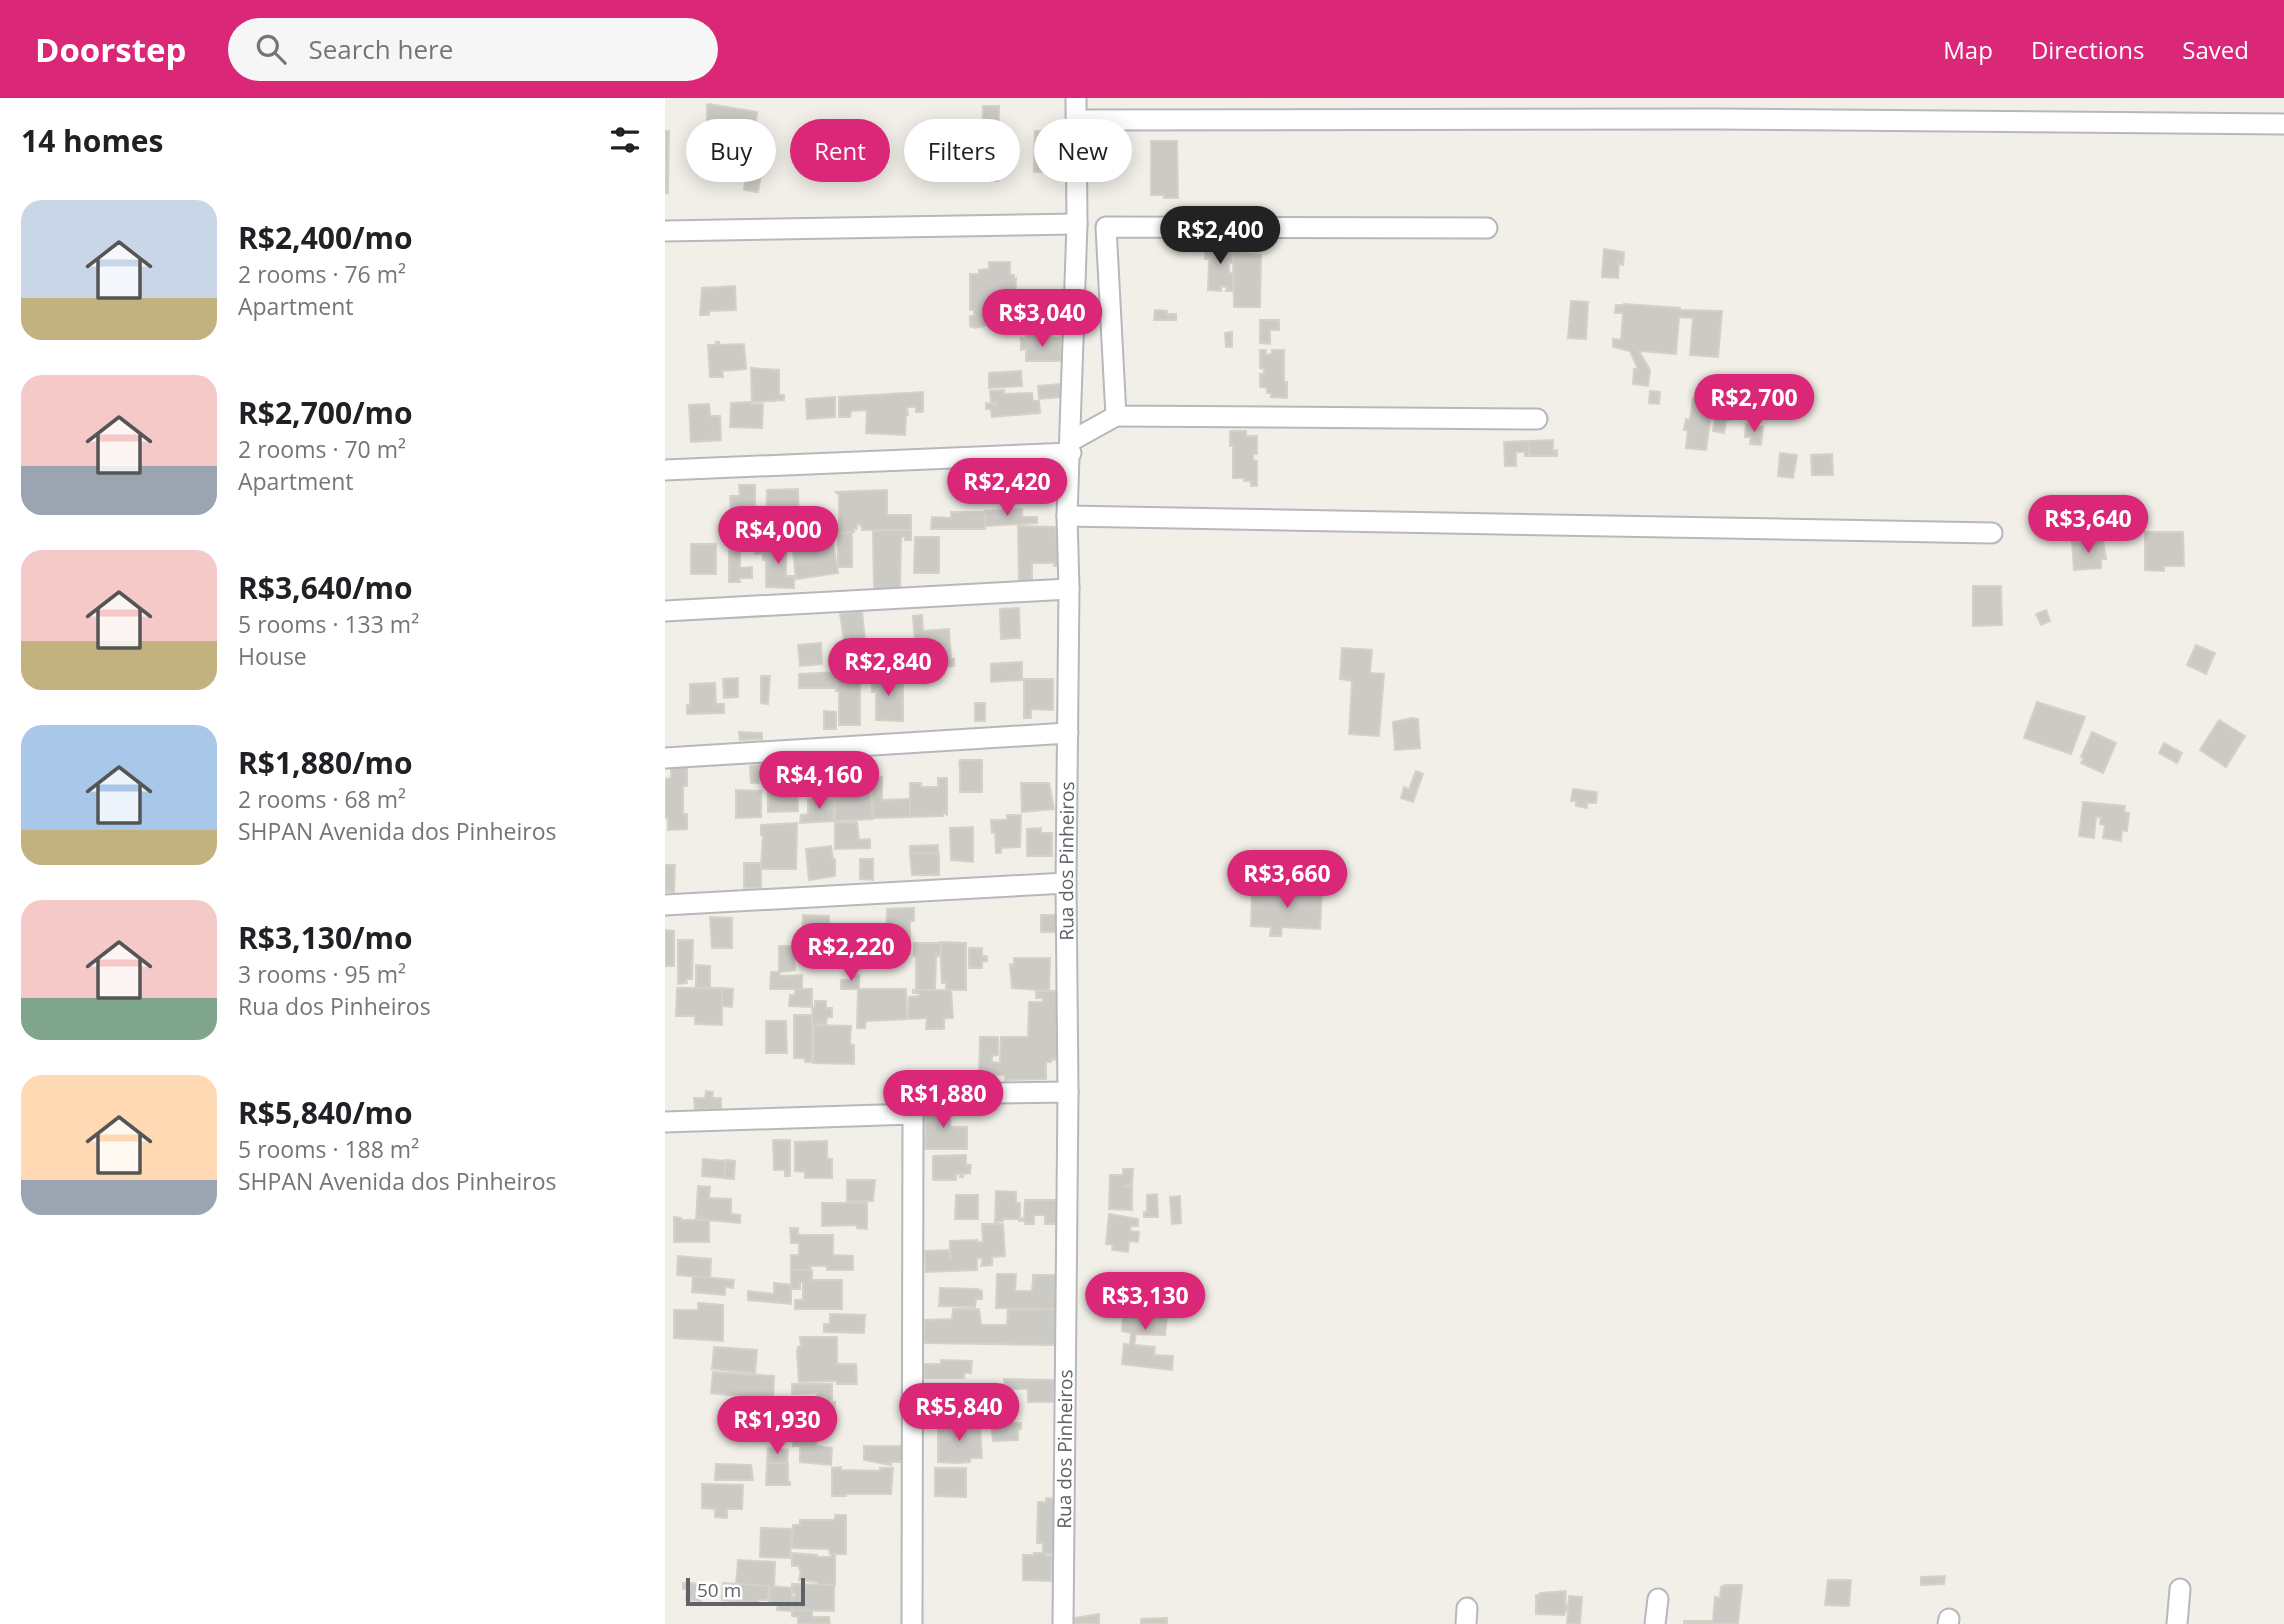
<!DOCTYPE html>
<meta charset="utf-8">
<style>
body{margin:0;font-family:"Open Sans",sans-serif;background:#f6f6f6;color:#202124;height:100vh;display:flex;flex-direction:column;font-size:26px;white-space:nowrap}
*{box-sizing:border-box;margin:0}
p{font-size:23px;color:#757577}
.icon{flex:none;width:38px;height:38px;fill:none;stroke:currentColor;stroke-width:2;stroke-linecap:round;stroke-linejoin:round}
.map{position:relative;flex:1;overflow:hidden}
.drawer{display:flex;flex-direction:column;background:#fff;width:665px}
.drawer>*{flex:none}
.hud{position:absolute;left:21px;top:21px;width:665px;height:63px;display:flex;gap:14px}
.scale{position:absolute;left:21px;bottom:18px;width:119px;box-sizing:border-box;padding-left:7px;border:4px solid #5f6368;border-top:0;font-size:19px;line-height:24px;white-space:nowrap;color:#5f6368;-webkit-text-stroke:5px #fff;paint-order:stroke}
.price{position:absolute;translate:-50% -60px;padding:0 16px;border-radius:24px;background:#db2777;color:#fff;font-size:23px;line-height:46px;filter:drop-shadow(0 2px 4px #0008)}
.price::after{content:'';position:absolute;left:50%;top:42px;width:21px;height:16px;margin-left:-10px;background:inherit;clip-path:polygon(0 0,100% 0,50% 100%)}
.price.current{background:#222;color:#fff}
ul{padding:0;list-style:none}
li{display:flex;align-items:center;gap:21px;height:175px;padding:0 21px}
li span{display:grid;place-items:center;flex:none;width:196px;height:140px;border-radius:21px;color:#555}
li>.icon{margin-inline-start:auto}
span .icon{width:84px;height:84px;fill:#fffc;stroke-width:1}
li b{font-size:30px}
h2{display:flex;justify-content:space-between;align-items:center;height:84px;padding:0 21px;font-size:30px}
.pill{padding:0 24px;border-radius:32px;background:#fff;box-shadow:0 4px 18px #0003;font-size:24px;line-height:63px}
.pill.current{background:#db2777;color:#fff}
header{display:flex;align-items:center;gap:42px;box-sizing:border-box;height:98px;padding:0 35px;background:#db2777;color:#fff}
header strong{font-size:33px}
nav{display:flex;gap:38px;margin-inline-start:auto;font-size:24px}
.search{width:490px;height:63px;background:#f6f6f6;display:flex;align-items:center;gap:18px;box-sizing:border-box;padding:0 24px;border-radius:38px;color:#757577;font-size:26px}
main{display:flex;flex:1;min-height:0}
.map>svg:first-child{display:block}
.building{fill:#cccac5;stroke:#d6d1c6;stroke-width:2}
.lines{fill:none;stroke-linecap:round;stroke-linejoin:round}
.minor-casing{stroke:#b5b8bc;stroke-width:23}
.minor{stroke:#fff;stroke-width:19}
.labels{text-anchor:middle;stroke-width:5;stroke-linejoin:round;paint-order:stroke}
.street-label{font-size:19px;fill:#5f6368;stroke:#fff}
</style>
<header>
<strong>Doorstep</strong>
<div class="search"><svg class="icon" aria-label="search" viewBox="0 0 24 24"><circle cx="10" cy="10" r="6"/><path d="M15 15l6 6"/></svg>Search here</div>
<nav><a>Map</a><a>Directions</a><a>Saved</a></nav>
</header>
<main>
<section class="drawer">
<h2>14 homes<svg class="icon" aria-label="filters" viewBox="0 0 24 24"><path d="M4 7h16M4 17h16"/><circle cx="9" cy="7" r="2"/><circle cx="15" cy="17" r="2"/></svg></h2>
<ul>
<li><span style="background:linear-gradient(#c9d6e8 70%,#c2b280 0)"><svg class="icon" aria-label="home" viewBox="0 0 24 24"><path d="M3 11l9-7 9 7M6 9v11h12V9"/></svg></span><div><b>R$2,400/mo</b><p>2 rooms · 76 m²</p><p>Apartment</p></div></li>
<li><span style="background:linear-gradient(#f6c9c9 65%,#9aa5b1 0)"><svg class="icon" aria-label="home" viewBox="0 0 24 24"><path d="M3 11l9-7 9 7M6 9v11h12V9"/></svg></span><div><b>R$2,700/mo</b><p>2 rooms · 70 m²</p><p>Apartment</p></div></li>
<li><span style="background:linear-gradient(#f6c9c9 65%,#c2b280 0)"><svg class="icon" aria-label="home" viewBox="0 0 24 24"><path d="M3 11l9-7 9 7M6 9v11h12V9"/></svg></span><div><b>R$3,640/mo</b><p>5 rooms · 133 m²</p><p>House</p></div></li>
<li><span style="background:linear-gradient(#a9c7e8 75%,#c2b280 0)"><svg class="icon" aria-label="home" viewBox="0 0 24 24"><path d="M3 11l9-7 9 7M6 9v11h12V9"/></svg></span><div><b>R$1,880/mo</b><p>2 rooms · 68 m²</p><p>SHPAN Avenida dos Pinheiros</p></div></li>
<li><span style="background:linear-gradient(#f6c9c9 70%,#7fa58c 0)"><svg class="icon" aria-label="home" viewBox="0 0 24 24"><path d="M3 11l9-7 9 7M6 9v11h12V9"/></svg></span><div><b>R$3,130/mo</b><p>3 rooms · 95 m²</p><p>Rua dos Pinheiros</p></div></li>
<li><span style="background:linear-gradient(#ffd9b3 75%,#9aa5b1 0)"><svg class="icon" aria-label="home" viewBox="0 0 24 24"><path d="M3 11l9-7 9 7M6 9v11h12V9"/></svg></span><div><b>R$5,840/mo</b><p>5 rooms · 188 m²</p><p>SHPAN Avenida dos Pinheiros</p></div></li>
</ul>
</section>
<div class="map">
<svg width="1619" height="1526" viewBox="0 0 1619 1526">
<rect width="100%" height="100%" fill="#f1efe8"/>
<g class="building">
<path d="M44 6 92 14 88 46 78 45V39L64 37 65 34 42 31V7Z"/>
<path d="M318 8H334L333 83H293L294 50H317Z"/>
<path d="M0 33H4L3 95H0Z"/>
<path d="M370 33H387V74H369Z"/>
<path d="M486 43H512L513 100H499V97H486Z"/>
<path d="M82 67 97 69 93 94 79 92Z"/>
<path d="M541 145H562V150H568V165H564V175H568V193H561L562 189 556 188V193L543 192 544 161H540Z"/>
<path d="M939 151 959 154 958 167 954 165 953 180 937 179Z"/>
<path d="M568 154 596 157 595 209H569Z"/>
<path d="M324 164H345V177H349V180H351L350 208H320V228L310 230 305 228V218H309V212H305V176H314V172L324 171Z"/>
<path d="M70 188 71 212 44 213V217H35L37 190Z"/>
<path d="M356 195H366L367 219H356Z"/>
<path d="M906 203 923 204 921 241 903 240Z"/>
<path d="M959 206 1015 210V212L1057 213 1053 259 1025 257 1028 220 1014 219 1011 256 974 253 985 272 983 288 968 286 969 271H973L965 253 948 249V241L956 242 958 215H950L951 207H959Z"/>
<path d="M490 212 502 213V216H511V222H489Z"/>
<path d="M595 222H614V232H605V246L595 245Z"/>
<path d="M567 234V249H561L560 235Z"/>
<path d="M361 238H386V240H395L396 263H361V251L356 252V240L361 241Z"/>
<path d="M51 244H54V247L79 246 81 271 57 273 58 279H45L43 247H51Z"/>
<path d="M595 252H601V257L607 256V252H619V284H622V300L606 299V295H602V290L595 289V276H599V271L595 270Z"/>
<path d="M86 270 114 272V297H119V302L87 304Z"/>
<path d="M356 273 357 288 324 290V275Z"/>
<path d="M396 286V299L374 301 373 288Z"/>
<path d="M339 292V296L367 295 368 303H374L375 315 327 319 326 311H321V305L331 307V305H326L325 293Z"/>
<path d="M1060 292 1068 293 1066 306 1058 305Z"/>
<path d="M985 293 995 294 994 306 984 305Z"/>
<path d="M258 294V314H251V309H242L243 317H241L240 337 201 335 202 312 186 313 185 319H174V299Z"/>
<path d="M170 299V319L142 321 141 301Z"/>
<path d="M1028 300 1048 303 1041 352 1021 350 1023 332H1019L1021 321 1025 322Z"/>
<path d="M85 304V306H98L97 330 65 329 66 305Z"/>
<path d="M44 306 45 318H55L56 342 26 344 24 307Z"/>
<path d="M1051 313 1066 314 1065 322H1061L1059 335 1048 333Z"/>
<path d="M1081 326 1098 329 1096 347 1085 346 1086 339H1080Z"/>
<path d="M565 333H581V338H592V356H588V362L592 363V388H586V383H579V380H568V348H565Z"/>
<path d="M888 342V353L892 352V358H864V343Z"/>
<path d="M864 343V358H860V354H851V368H840L839 344Z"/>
<path d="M1115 355 1132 357 1128 380 1113 378Z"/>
<path d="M1167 356 1168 377H1147L1146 357Z"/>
<path d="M74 387H90V430L67 431 65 398H75Z"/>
<path d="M133 391 134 433H101L102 392Z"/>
<path d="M222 392V417H246V432H197L196 426 192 427V431H189V434L172 435V430H174V397L171 394Z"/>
<path d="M357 411V419H372V425L320 428V413Z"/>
<path d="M286 414H320V431H266L267 419 286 420Z"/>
<path d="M353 428 391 429 393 468H389V465H367V486L354 487Z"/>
<path d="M246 432V442H240V439H236L235 491H209L208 433Z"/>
<path d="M187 434V469H173V435Z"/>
<path d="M1480 434H1518L1519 468H1499V473L1480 472Z"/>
<path d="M110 439H121V478H129V490L101 489V462H98V451H111Z"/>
<path d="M250 439H274V475H249Z"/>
<path d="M98 440V455L90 456V447H85V441Z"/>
<path d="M167 440 173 475 131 481 127 444Z"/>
<path d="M1438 442 1441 461H1436V470L1409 472 1407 444Z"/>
<rect x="26" y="446" width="25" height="30"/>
<path d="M64 451H75V470L87 469V480H74L75 484H64Z"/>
<path d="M1308 488H1336L1337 527 1308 528Z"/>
<path d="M354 510 355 540 336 541 335 511Z"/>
<path d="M1381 512 1385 523 1376 527 1371 516Z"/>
<path d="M197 513 200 543 213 544 216 572 184 573 175 516Z"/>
<path d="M257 517 258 533 284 531 286 561H289V568L271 569V563H267V569L252 570 248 518Z"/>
<path d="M156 545 157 566 135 568 133 547Z"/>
<path d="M1531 547 1550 555 1541 576 1522 567Z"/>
<path d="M677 550 707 552 705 575 719 576 714 638 684 636 687 583 675 581Z"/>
<path d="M357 564V582L326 584V566Z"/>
<path d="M218 571V583H238V623L211 622V594H207V572Z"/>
<path d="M171 574V590H134V576Z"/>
<path d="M96 578H105L103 606 96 605Z"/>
<path d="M73 580V599L59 600 58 581Z"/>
<path d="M171 581H195V627H174V593H171Z"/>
<path d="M359 581H388V612L366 611V620H359Z"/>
<path d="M50 585 51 606H59V615L22 616V607H25V586Z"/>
<path d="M1372 604 1420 619 1406 656 1359 640Z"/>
<rect x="310" y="605" width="10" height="18"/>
<path d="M159 613 171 614V631H159Z"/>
<path d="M747 620 753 621 755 650 730 652 728 624Z"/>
<path d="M1554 622 1580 638 1561 669 1535 652Z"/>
<path d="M74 634 97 635V641L75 642Z"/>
<path d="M1427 634 1451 645 1438 675 1416 665 1419 660 1416 659Z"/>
<path d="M1499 645 1517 655 1512 665 1494 655Z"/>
<path d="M207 662 208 688H204L208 721 170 723V689L194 688 193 663Z"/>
<path d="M295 662H317V694H295V668H294Z"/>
<path d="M115 664V670H131L133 713 103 714V679H97L96 665Z"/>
<path d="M94 667V685H86L85 668Z"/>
<path d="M22 669V688H18V716H22V731L3 732V720H0V681L6 680V670Z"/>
<path d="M751 673 758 676 748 704 736 700 739 689 744 691Z"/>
<path d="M217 679V702L245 701V719L208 720 207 680Z"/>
<path d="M273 680H282V717L278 714V718L245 719V685H256V689H273Z"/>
<path d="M356 685H384L389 711 357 714Z"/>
<path d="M908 691 932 694 931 705H922V710L911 708V703H906Z"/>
<path d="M71 692 96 693V719L71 720Z"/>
<path d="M170 700 168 723 135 725 136 717 143 716V701Z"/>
<path d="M1418 704 1460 708 1459 714 1464 715 1462 733 1457 732 1456 743 1438 740 1440 727 1435 726 1436 719H1431L1429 740 1414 738Z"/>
<path d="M342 717H356L355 749 336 750V755H331L330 735H327L326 722H342Z"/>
<path d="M192 724 194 742 205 741V750L170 751V725Z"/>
<path d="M132 725 131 771H96L98 737H96V727Z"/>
<path d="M308 729V764L286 762 285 730Z"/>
<path d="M376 730V735H387V758H362V731Z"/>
<path d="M273 747V755H245V748Z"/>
<path d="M166 748 168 761H170V778L144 782 141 751Z"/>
<path d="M245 755H274V777H247Z"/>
<path d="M195 761H208V782L195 781Z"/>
<path d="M79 765H96V789L79 790Z"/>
<path d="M0 767H10L9 794H0Z"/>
<path d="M605 791 657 793 655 831 617 829 616 838H605L606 829 586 828 587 795H605Z"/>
<path d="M249 810V823H245V856L221 857 222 811Z"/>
<path d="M138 817 164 818V861H137Z"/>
<rect x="376" y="817" width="15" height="17"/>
<path d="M45 819 67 820V850H47Z"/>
<path d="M0 832 9 833V868H0Z"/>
<path d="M13 842H28L27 881H21L22 885 13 886Z"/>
<path d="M275 844 301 845V892H281V885H277Z"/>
<path d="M249 845H276L275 858H271L270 892H251V858H249Z"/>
<path d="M114 848H129L130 872 114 874Z"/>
<path d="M304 850H317V858H322V863L317 864V870H304Z"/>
<path d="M349 860H385L384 893 347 890 345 866 349 867Z"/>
<path d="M31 867 45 868V890H31Z"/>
<path d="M106 874H113L116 878 137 877V891H105Z"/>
<path d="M188 877H194V891H176V882H188Z"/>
<path d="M12 890H57V927L30 926V918H11Z"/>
<path d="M57 890 68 891 67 909 57 908Z"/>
<path d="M130 891H147V909L124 908 125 897H130Z"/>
<path d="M193 891H241L242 921 201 923 200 930H192Z"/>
<path d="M248 892H286L288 920H279V931H261L262 920 243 921 244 899 254 898V895H248Z"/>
<path d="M371 893H394L392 960 390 962 386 961V964H381V981L340 982V977H314L315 939H333V957L327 958V964L335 965 336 939H363L364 904H378V900H371Z"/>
<path d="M150 903H161V910H167V919H162L161 926 146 927 148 918 147 910 150 909Z"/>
<path d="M129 917H147V964H140V960H129Z"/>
<path d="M101 923H121L122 955H101Z"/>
<path d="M149 927 186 928 185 946 189 947V966L148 965Z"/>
<path d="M41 993 48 994 47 1000H56V1011H30L29 1000H40Z"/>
<path d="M261 1006 286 1007 285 1029H302V1051H260Z"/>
<path d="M108 1042H125V1078H120V1072H109Z"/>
<path d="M162 1043V1061H167V1080H140V1074L130 1073V1044Z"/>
<path d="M301 1057V1067H306L305 1075 298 1076V1079H295L296 1076H291V1082H268V1058Z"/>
<path d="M38 1061 61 1063 59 1080 37 1078Z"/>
<path d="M61 1062 70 1063 69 1081 59 1080Z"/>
<path d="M458 1071H468L467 1087 459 1089H467V1112L444 1111 445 1077H458Z"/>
<path d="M182 1082H210L208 1103H182Z"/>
<path d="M33 1088 45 1089 44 1100 66 1101V1116L75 1117V1125L31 1121Z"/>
<path d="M331 1093 351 1094V1105H355V1120L359 1121 360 1102H391L392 1126H380V1117H369V1126H360V1123H354V1121H338V1123L330 1124Z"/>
<path d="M492 1096 493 1119H479V1114H482V1097Z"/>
<path d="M291 1097H313V1121H290Z"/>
<path d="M515 1098 516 1125 507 1126 505 1099Z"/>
<path d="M157 1105H202V1131L192 1130V1127L157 1128Z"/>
<path d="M444 1116 473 1121V1128H466L465 1133 474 1134 473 1144 464 1143 463 1154 447 1152 448 1147 441 1146Z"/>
<path d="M9 1119 16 1120V1122H44V1144H9Z"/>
<path d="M317 1126H338L340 1158 327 1159V1167L316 1168 318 1160H312V1172L261 1174 260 1153 285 1152V1163V1143L312 1142V1144H318Z"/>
<path d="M125 1130H133V1136L135 1137H168V1157L188 1158V1172H162V1168H145L146 1172H126V1157H134V1145H126Z"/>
<path d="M13 1158 46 1161 45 1180 12 1177Z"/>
<path d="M126 1172H147V1182H177V1211H130V1202H138V1184H135V1191H126Z"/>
<path d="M332 1176H351L350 1193H367L368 1182 370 1180H368V1177H391V1211L331 1210Z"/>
<path d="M28 1178 69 1182 68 1190 60 1189V1197L27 1194Z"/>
<path d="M109 1185 126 1187V1206L83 1202V1193L109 1196Z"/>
<path d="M275 1190 312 1191 317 1193V1201H311L310 1209 274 1208Z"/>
<path d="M477 1194 495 1195 494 1217H502L500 1237 471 1236 469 1247 490 1249 489 1257 508 1258 507 1272 457 1266 459 1246 465 1247 466 1235 457 1233 459 1204 476 1206Z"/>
<path d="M33 1205 58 1207V1243L9 1240V1212H33Z"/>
<path d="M288 1211H314L316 1227H342L343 1211H391L390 1247 259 1245 260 1222 287 1221Z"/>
<path d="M165 1216 200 1217 199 1235 159 1234V1226H165Z"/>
<path d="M135 1239H172V1266H191L192 1286H172V1283L134 1284 132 1254 133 1249 136 1248Z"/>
<path d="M49 1249 92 1252 90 1275 47 1271Z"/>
<path d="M276 1262 307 1263 306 1275H299V1280H259V1266H276Z"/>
<path d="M48 1274 109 1278 108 1302 46 1295Z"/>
<path d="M339 1281 389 1282V1304H363V1291H340Z"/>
<path d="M127 1286H167V1304H170L169 1326H153L152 1295 127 1296Z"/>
<path d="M288 1293 316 1294 315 1312 288 1311Z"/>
<path d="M259 1312 304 1313 306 1324 259 1323Z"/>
<path d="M273 1325 315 1326 317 1360H305V1364L292 1365 273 1364Z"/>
<path d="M326 1325H356V1331H353V1342L328 1343Z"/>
<path d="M129 1327 153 1328 151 1348 167 1350 166 1367 135 1364V1348H128Z"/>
<path d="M199 1348H237L238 1364H226V1367L199 1362Z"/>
<path d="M103 1350 123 1352 122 1366 102 1365Z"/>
<path d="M102 1365H123V1384H125V1387H101Z"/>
<path d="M51 1366 86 1367 88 1382H50Z"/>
<path d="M176 1369V1372L215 1373V1370H228L226 1396H181V1398H167V1370Z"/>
<path d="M270 1370H301V1399L270 1398Z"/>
<path d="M37 1386 78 1387 77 1411H62V1420L50 1419V1412L53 1411 37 1410Z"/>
<path d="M381 1400 389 1401V1456L378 1455V1445H372L373 1404H381Z"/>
<path d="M170 1417H181V1456H165L164 1451 127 1450 128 1427H135V1422H170Z"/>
<path d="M96 1430 127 1431 125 1460 95 1459Z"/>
<path d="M127 1455 152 1457V1459H166V1456H170V1487H153V1484L134 1482 136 1471H134V1468H127Z"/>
<path d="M369 1455H381V1458H387L386 1483 358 1482V1457H369Z"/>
<path d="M73 1462 110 1464 109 1489 71 1486Z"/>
<path d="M1280 1478 1279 1486 1256 1487V1479Z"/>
<path d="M1163 1482H1186L1184 1508 1160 1507Z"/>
<path d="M18 1485 45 1486V1498H36V1503L21 1502 22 1491H18Z"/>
<path d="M58 1485 104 1488 103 1502H93V1505L57 1502Z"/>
<path d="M127 1486 169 1487V1513L127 1512V1499H130V1494H127Z"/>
<path d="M1060 1487H1077L1073 1526H1019V1523H1048L1050 1499 1055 1500 1056 1489Z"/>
<path d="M105 1488 127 1490V1513L112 1512 113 1507 104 1506Z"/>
<path d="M901 1493 900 1506 903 1507 899 1517 871 1516V1497H875V1495Z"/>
<path d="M904 1498 917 1499 915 1526H902Z"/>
<path d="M127 1512 147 1513V1519H164L165 1526H133V1519L127 1518Z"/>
<path d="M434 1516V1526H410V1520Z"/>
<path d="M502 1520V1526H476V1521Z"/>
</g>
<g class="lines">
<g class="minor-casing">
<g id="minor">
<path d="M412 22 1050 21 1619 26"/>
<path d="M822 130 441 129 451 318 872 321"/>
<path d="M0 133 412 126"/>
<path d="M406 343 451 318"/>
<path d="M0 372 406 355"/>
<path d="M402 418 1327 435"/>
<path d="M0 513 404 491"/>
<path d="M0 660 403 635"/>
<path d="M0 807 401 785"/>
<path d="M248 1016 251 1003 265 996 403 994"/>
<path d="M0 1024 248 1016 247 1526"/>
<path id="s1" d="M398 1526 403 994 401 785 404 491 402 418 412 126 411 0"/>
<path d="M801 1526 802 1510"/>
<path d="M990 1526 993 1501"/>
<path d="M1283 1526 1284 1521"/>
<path d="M1512 1526 1515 1491"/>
</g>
</g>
<use href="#minor" class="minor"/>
</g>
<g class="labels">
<g class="street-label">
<text dy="7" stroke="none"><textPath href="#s1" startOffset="763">Rua dos Pinheiros</textPath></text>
<text dy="7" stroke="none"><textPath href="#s1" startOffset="175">Rua dos Pinheiros</textPath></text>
</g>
</g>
</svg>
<div class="scale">50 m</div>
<b class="price current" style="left:555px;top:168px">R$2,400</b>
<b class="price" style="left:377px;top:251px">R$3,040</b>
<b class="price" style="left:1089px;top:336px">R$2,700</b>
<b class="price" style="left:342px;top:420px">R$2,420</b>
<b class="price" style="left:1423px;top:457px">R$3,640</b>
<b class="price" style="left:113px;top:468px">R$4,000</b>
<b class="price" style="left:223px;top:600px">R$2,840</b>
<b class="price" style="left:154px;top:713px">R$4,160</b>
<b class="price" style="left:622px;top:812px">R$3,660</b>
<b class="price" style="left:186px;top:885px">R$2,220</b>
<b class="price" style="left:278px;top:1032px">R$1,880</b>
<b class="price" style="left:480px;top:1234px">R$3,130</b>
<b class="price" style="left:294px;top:1345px">R$5,840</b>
<b class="price" style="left:112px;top:1358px">R$1,930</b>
<div class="hud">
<a class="pill">Buy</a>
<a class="pill current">Rent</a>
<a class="pill">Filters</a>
<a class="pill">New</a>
</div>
</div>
</main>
